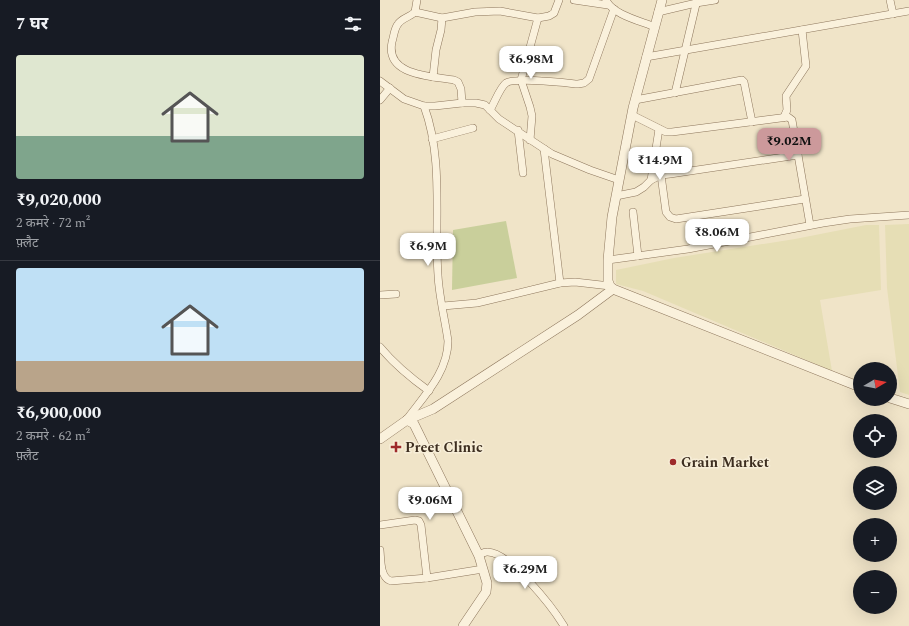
<!DOCTYPE html>
<html lang="hi">
<meta charset="utf-8">
<style>
body{margin:0;font-family:Spectral,"Noto Sans Devanagari",serif;background:#20242c;color:#f1f3f6;height:100vh;display:flex;flex-direction:column;font-size:15px;white-space:nowrap}
*{box-sizing:border-box;margin:0}
p{font-size:13px;color:#9ea1a6}
.icon{flex:none;width:22px;height:22px;fill:none;stroke:currentColor;stroke-width:2;stroke-linecap:round;stroke-linejoin:round}
.map{position:relative;flex:1;overflow:hidden}
.side{display:flex;flex-direction:column;background:#171b24;width:380px}
.side>*{flex:none}
.needle{width:26px;rotate:80deg}
.controls{position:absolute;left:473px;top:362px;display:grid;gap:8px}
.controls a{display:grid;place-items:center;width:44px;height:44px;border-radius:50%;background:#171b24;box-shadow:0 4px 16px #0002;font-size:20px}
.price{position:absolute;translate:-50% -34px;padding:0 9px;border-radius:8px;background:#fff;color:#222;font-size:13px;line-height:26px;filter:drop-shadow(0 1px 2px #0008)}
.price::after{content:'';position:absolute;left:50%;top:24px;width:12px;height:9px;margin-left:-6px;background:inherit;clip-path:polygon(0 0,100% 0,50% 100%)}
.price.on{background:#cc999b;color:#111}
ul{padding:0;list-style:none}
li{display:grid;align-content:center;gap:8px;height:212px;padding:0 16px}
li+li{border-top:1px solid #363941}
li span{display:grid;place-items:center;height:124px;border-radius:4px;color:#555}
li>.icon{margin-inline-start:auto}
span .icon{width:72px;height:72px;fill:#fffc;stroke-width:1}
li b{font-size:17px}
h2{display:flex;justify-content:space-between;align-items:center;height:48px;padding:0 16px;font-size:17px}
main{display:flex;flex:1;min-height:0}
.map>svg:first-child{display:block}
.farmland{fill:#e6deb5}
.green{fill:#c9cf9b}
.lines{fill:none;stroke-linecap:round;stroke-linejoin:round}
.minor-casing{stroke:#8d765c;stroke-width:8}
.tertiary-casing{stroke:#8d765c;stroke-width:10}
.minor{stroke:#faf1dc;stroke-width:7}
.tertiary{stroke:#faf1dc;stroke-width:9}
.poi-dot{fill:#9e2a2b;stroke:#f7eed8;stroke-width:1.5}
.labels{text-anchor:middle;stroke-width:3;stroke-linejoin:round;paint-order:stroke}
.poi-label{font-size:14px;font-weight:bold;fill:#3d2e20;stroke:#f7eed8;text-anchor:start}
</style>
<main>
<section class="side">
<h2>7 घर<svg class="icon" aria-label="filters" viewBox="0 0 24 24"><path d="M4 7h16M4 17h16"/><circle cx="9" cy="7" r="2"/><circle cx="15" cy="17" r="2"/></svg></h2>
<ul>
<li><span style="background:linear-gradient(#dfe7d0 65%,#7fa58c 0)"><svg class="icon" aria-label="home" viewBox="0 0 24 24"><path d="M3 11l9-7 9 7M6 9v11h12V9"/></svg></span><div><b>₹9,020,000</b><p>2 कमरे · 72 m²</p><p>फ़्लैट</p></div></li>
<li><span style="background:linear-gradient(#bfe0f5 75%,#b9a48a 0)"><svg class="icon" aria-label="home" viewBox="0 0 24 24"><path d="M3 11l9-7 9 7M6 9v11h12V9"/></svg></span><div><b>₹6,900,000</b><p>2 कमरे · 62 m²</p><p>फ़्लैट</p></div></li>
</ul>
</section>
<div class="map">
<svg width="529" height="626" viewBox="0 0 529 626">
<rect width="100%" height="100%" fill="#f0e4c8"/>
<g class="farmland">
<path d="M529 224V395L520 392 507 288 505 225Z"/>
<path d="M486 225H499L501 290 440 300 452 371 263 291 236 284V270L294 258 415 239Z"/>
</g>
<path class="green" d="M126 221 137 278 72 290 73 230Z"/>
<g class="lines">
<g class="minor-casing">
<g id="minor">
<path d="M37 0 35 12C30 17 22 18 18 24 14 29 14 36 12 42 5 76 51 76 74 80L78 82 81 89 82 103"/>
<path d="M194 0 228 5"/>
<path d="M226 0C233 15 261 21 275 27"/>
<path d="M510 0 513 14"/>
<path d="M35 12 62 18 95 12 120 11 158 18 169 16 174 13 179 0"/>
<path d="M278 12 316 3 335 0"/>
<path d="M266 57 529 11"/>
<path d="M53 77 56 50 61 30 62 18"/>
<path d="M0 81 24 99 44 106H55L82 103H96L105 105 119 119 172 154 210 170 239 180"/>
<path d="M295 93 317 0"/>
<path d="M0 100 10 88"/>
<path d="M255 100 362 80 364 82 372 122"/>
<path d="M110 110C114 104 120 87 126 83 134 77 186 83 198 84L204 83 209 79 234 9"/>
<path d="M252 115 286 132H292L408 117 412 120 430 225"/>
<path d="M404 117 407 110 406 96 426 66 422 30"/>
<path d="M138 130 143 173"/>
<path d="M52 139 93 128"/>
<path d="M150 140 152 116 150 107 141 80 158 18"/>
<path d="M164 149 180 283"/>
<path d="M281 175 286 212 290 217 296 219 425 199"/>
<path d="M271 180 281 175 290 174 418 155"/>
<path d="M236 196 256 192 264 187 271 180 279 129"/>
<path d="M253 212 258 256"/>
<path d="M228 260 308 249 443 223 470 219 529 215"/>
<path d="M0 295 16 294"/>
<path d="M63 306 97 303 180 283 195 282 230 286"/>
<path d="M0 347C14 364 31 378 49 391"/>
<path d="M27 419C44 396 68 372 68 341 65 319 59 297 58 275 54 219 64 160 44 106"/>
<path d="M0 525 35 520 39 521 41 525 47 578"/>
<path d="M0 550C1 560 0 578 11 581L47 578 103 569"/>
<path d="M99 556C101 554 104 552 107 552 129 551 173 608 184 626"/>
</g>
</g>
<g class="tertiary-casing">
<g id="tertiary">
<path d="M282 0 253 108 232 217 228 260V281L230 286 233 289 480 387"/>
<path d="M510 398 529 404"/>
<path d="M27 420 34 424 99 556 107 583 106 592 83 626"/>
<path d="M0 439 27 420 53 409 198 315 233 289"/>
</g>
</g>
<use href="#minor" class="minor"/>
<use href="#tertiary" class="tertiary"/>
</g>
<g class="poi-dot">
<path d="M14 441h4v4h4v4h-4v4h-4v-4h-4v-4h4z"/>
<circle cx="293" cy="462" r="4"/>
</g>
<g class="labels">
<g class="poi-label">
<text x="25" y="452">Preet Clinic</text>
<text x="301" y="467">Grain Market</text>
</g>
</g>
</svg>
<div class="controls">
<a><svg class="needle" viewBox="-14 -14 28 28"><path d="M0-13l5 13h-10z" fill="#e53935"/><path d="M0 13l5-13h-10z" fill="#9ea1a6"/></svg></a>
<a><svg class="icon" aria-label="locate" viewBox="0 0 24 24"><circle cx="12" cy="12" r="6"/><path d="M12 2v4M12 18v4M2 12h4M18 12h4"/></svg></a>
<a><svg class="icon" aria-label="layers" viewBox="0 0 24 24"><path d="M12 4l9 5-9 5-9-5zM3 14l9 5 9-5"/></svg></a>
<a>+</a>
<a>−</a>
</div>
<b class="price" style="left:151px;top:80px">₹6.98M</b>
<b class="price on" style="left:409px;top:162px">₹9.02M</b>
<b class="price" style="left:280px;top:181px">₹14.9M</b>
<b class="price" style="left:337px;top:253px">₹8.06M</b>
<b class="price" style="left:48px;top:267px">₹6.9M</b>
<b class="price" style="left:50px;top:521px">₹9.06M</b>
<b class="price" style="left:145px;top:590px">₹6.29M</b>
</div>
</main>
